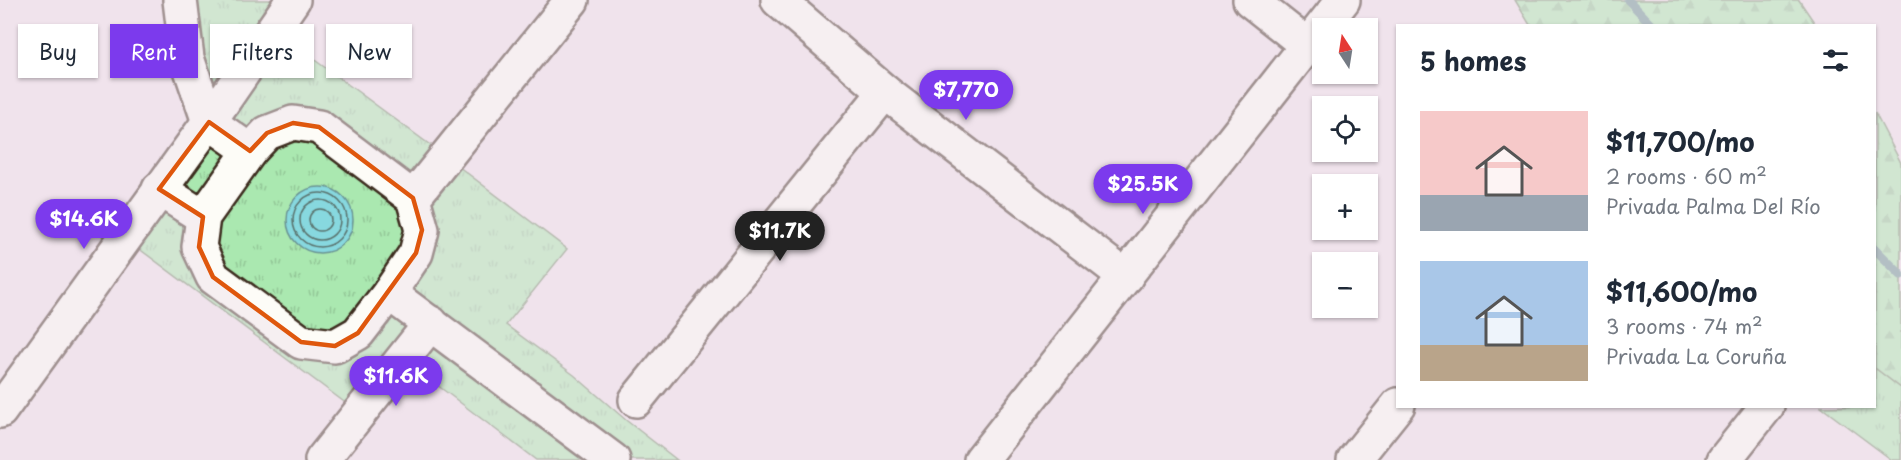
<!DOCTYPE html>
<meta charset="utf-8">
<style>
body{margin:0;font-family:"Playpen Sans",sans-serif;background:#f2f2f3;color:#1f2937;height:100vh;display:flex;flex-direction:column;font-size:22px;white-space:nowrap}
*{box-sizing:border-box;margin:0}
p{font-size:20px;color:#747a83}
.icon{flex:none;width:33px;height:33px;fill:none;stroke:currentColor;stroke-width:2;stroke-linecap:round;stroke-linejoin:round}
.map{position:relative;flex:1;overflow:hidden}
.panel{position:absolute;left:1396px;top:24px;width:480px;height:384px;display:flex;flex-direction:column;background:#fff;border-radius:0px;box-shadow:0 2px 4px #0004}
.panel>*{flex:none}
.hud{position:absolute;left:18px;top:24px;width:570px;height:54px;display:flex;gap:12px}
.needle{width:39px;rotate:348deg}
.tools{position:absolute;left:1312px;top:18px;display:grid;gap:12px}
.tools a{display:grid;place-items:center;width:66px;height:66px;border-radius:0px;background:#fff;box-shadow:0 2px 4px #0004;font-size:30px}
.price{position:absolute;translate:-50% -51px;padding:0 14px;border-radius:21px;background:#7c3aed;color:#fff;font-size:20px;line-height:39px;filter:drop-shadow(0 2px 3px #0008)}
.price::after{content:'';position:absolute;left:50%;top:36px;width:18px;height:14px;margin-left:-9px;background:inherit;clip-path:polygon(0 0,100% 0,50% 100%)}
.price.on{background:#222;color:#fff}
ul{padding:0;list-style:none}
li{display:flex;align-items:center;gap:18px;height:150px;padding:0 24px}
li span{display:grid;place-items:center;flex:none;width:168px;height:120px;border-radius:0px;color:#555}
li>.icon{margin-inline-start:auto}
span .icon{width:72px;height:72px;fill:#fffc;stroke-width:1}
li b{font-size:26px}
h2{display:flex;justify-content:space-between;align-items:center;height:72px;padding:0 24px;font-size:26px}
.tag{padding:0 21px;border-radius:0px;background:#fff;box-shadow:0 2px 4px #0004;font-size:21px;line-height:54px}
.tag.on{background:#7c3aed;color:#fff}
.map>svg:first-child{display:block}
.grass{fill:url(#grass-tufts);stroke:#728967;stroke-width:1.5}
.forest{fill:url(#forest-firs);stroke:#728967;stroke-width:1.5}
.water{fill:#87d8df;stroke:#699292;stroke-width:1.5}
.lines{fill:none;stroke-linecap:round;stroke-linejoin:round}
.shore{stroke:#59706b;stroke-width:1.5}
.stream{stroke:#699292;stroke-width:9}
.street-casing{stroke:#3b2a1e;stroke-width:38}
.secondary-casing{stroke:#3b2a1e;stroke-width:38}
.street{stroke:#fdfcf7;stroke-width:33}
.secondary{stroke:#fdfcf7;stroke-width:33}
.marked{fill:none;stroke:#df570d;stroke-width:4.5;stroke-linejoin:round}
</style>
<div class="map">
<svg width="1901" height="460" viewBox="0 0 1901 460">
<defs>
<pattern id="grass-tufts" width="24" height="20" patternUnits="userSpaceOnUse" patternTransform="scale(1.5)"><rect width="24" height="20" fill="#aae8b0"/><path d="M3 7l-1-3M5 7V3M7 7l1-3M15 17l-1-3M17 17v-4M19 17l1-3" fill="none" stroke="#93c797"/></pattern>
<pattern id="forest-firs" width="22" height="20" patternUnits="userSpaceOnUse" patternTransform="scale(1.5)"><rect width="22" height="20" fill="#aae8b0"/><path d="M5 1l3.5 6h-7zM16 11l3.5 6h-7z" fill="#93c797"/></pattern>
</defs>
<rect width="100%" height="100%" fill="#f0e3ec"/>
<filter id="ink" filterUnits="userSpaceOnUse"><feTurbulence type="fractalNoise" baseFrequency=".0167" numOctaves="2"/><feDisplacementMap in="SourceGraphic" scale="12" xChannelSelector="R" yChannelSelector="G"/><feConvolveMatrix kernelMatrix="1 2 1 2 8 2 1 2 1" color-interpolation-filters="sRGB"/></filter>
<g filter="url(#ink)">
<g class="grass">
<path d="M183 0H290L210 117Z"/>
<path d="M274 30 445 156 413 196 293 123 412 198 446 157 567 249 506 325 574 375 627 421 677 460H536L429 379 401 362 359 413 126 239 160 191 202 217 199 246 250 151 210 122Z"/>
<path d="M209 123 248 151 202 216 161 189Z"/>
<path d="M1875 368 1901 388V460H1892L1821 407 1875 406Z"/>
</g>
<g class="forest">
<path d="M1515 0H1799L1816 25H1530Z"/>
<path d="M1875 113 1901 163V388L1875 368Z"/>
</g>
<circle class="water" cx="320" cy="220" r="33"/>
<g class="lines">
<g class="shore">
<circle cx="320" cy="220" r="27"/>
<circle cx="320" cy="220" r="20"/>
<circle cx="320" cy="220" r="11"/>
</g>
<g class="stream">
<path d="M1628 0 1653 26"/>
<path d="M1875 249 1901 275"/>
</g>
<g class="street-casing">
<g id="street">
<path d="M180 0 187 58 209 122"/>
<path d="M778 0 885 92 1126 277"/>
<path d="M1250 0 1308 46"/>
<path d="M209 122 250 151"/>
<path d="M159 189 203 217"/>
<path d="M413 198 572 0"/>
<path d="M636 400 885 92"/>
<path d="M0 411 209 122 293 0"/>
<path d="M322 460 431 323"/>
<path d="M981 460 1343 0"/>
<path d="M1354 460 1398 405"/>
<path d="M1724 460 1767 406"/>
</g>
</g>
<g class="secondary-casing">
<g id="secondary">
<path d="M293 123 319 127 413 198 422 230 416 253 389 293 358 333 335 346 301 342 213 277 199 247 203 217 250 151 267 133Z"/>
<path d="M389 293 613 460"/>
</g>
</g>
<use href="#street" class="street"/>
<use href="#secondary" class="secondary"/>
</g>
</g>
<path d="M0 0H1901V460H0ZM209 122 250 151 267 133 293 123 319 127 413 198 422 230 416 253 358 333 335 346 301 342 213 277 199 247 203 217 159 189Z" fill="#f0e3ec" fill-opacity=".55" fill-rule="evenodd"/>
<path class="marked" d="M209 122 250 151 267 133 293 123 319 127 413 198 422 230 416 253 358 333 335 346 301 342 213 277 199 247 203 217 159 189Z"/>
</svg>
<div class="tools">
<a><svg class="needle" viewBox="-14 -14 28 28"><path d="M0-13l5 13h-10z" fill="#e53935"/><path d="M0 13l5-13h-10z" fill="#747a83"/></svg></a>
<a><svg class="icon" aria-label="locate" viewBox="0 0 24 24"><circle cx="12" cy="12" r="6"/><path d="M12 2v4M12 18v4M2 12h4M18 12h4"/></svg></a>
<a>+</a>
<a>−</a>
</div>
<b class="price" style="left:966px;top:121px">$7,770</b>
<b class="price" style="left:1143px;top:215px">$25.5K</b>
<b class="price" style="left:84px;top:250px">$14.6K</b>
<b class="price on" style="left:780px;top:262px">$11.7K</b>
<b class="price" style="left:396px;top:407px">$11.6K</b>
<div class="hud">
<a class="tag">Buy</a>
<a class="tag on">Rent</a>
<a class="tag">Filters</a>
<a class="tag">New</a>
</div>
<section class="panel">
<h2>5 homes<svg class="icon" aria-label="filters" viewBox="0 0 24 24"><path d="M4 7h16M4 17h16"/><circle cx="9" cy="7" r="2"/><circle cx="15" cy="17" r="2"/></svg></h2>
<ul>
<li><span style="background:linear-gradient(#f6c9c9 70%,#9aa5b1 0)"><svg class="icon" aria-label="home" viewBox="0 0 24 24"><path d="M3 11l9-7 9 7M6 9v11h12V9"/></svg></span><div><b>$11,700/mo</b><p>2 rooms · 60 m²</p><p>Privada Palma Del Río</p></div></li>
<li><span style="background:linear-gradient(#a9c7e8 70%,#b9a48a 0)"><svg class="icon" aria-label="home" viewBox="0 0 24 24"><path d="M3 11l9-7 9 7M6 9v11h12V9"/></svg></span><div><b>$11,600/mo</b><p>3 rooms · 74 m²</p><p>Privada La Coruña</p></div></li>
</ul>
</section>
</div>
